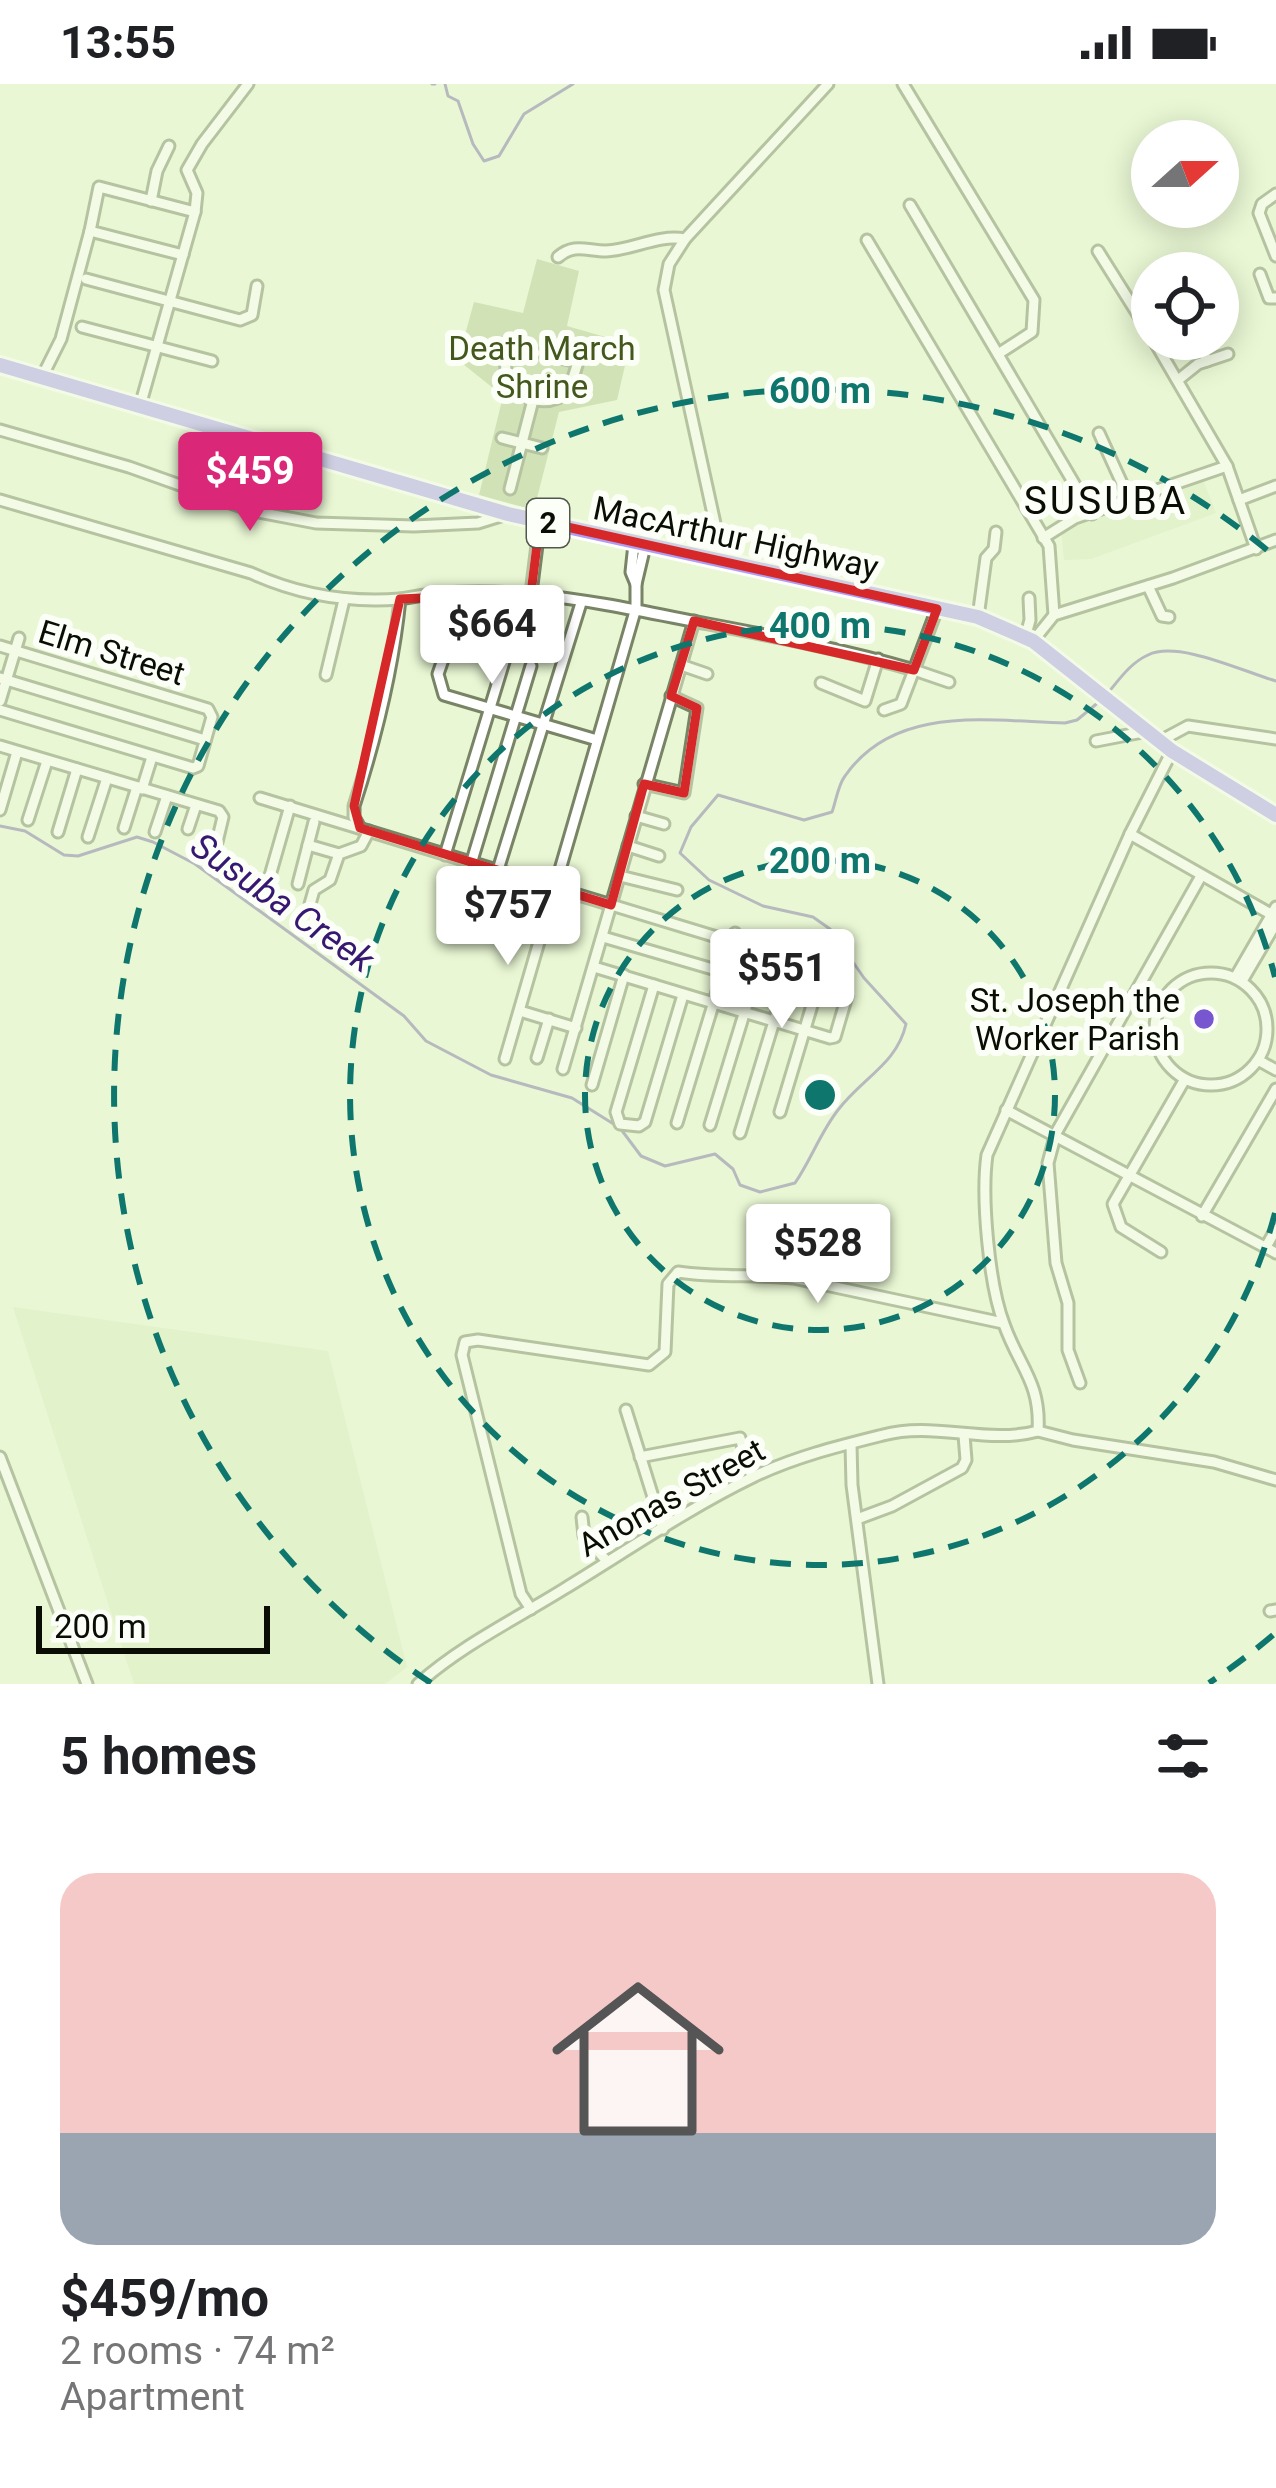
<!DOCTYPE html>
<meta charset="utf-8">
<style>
body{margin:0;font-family:Roboto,sans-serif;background:#f6f6f6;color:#202124;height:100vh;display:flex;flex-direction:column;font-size:45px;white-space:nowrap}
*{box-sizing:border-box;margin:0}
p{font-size:39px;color:#757577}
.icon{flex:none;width:66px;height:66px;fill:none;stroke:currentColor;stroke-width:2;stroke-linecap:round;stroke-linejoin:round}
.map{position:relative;height:1600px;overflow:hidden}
.panel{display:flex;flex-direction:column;background:#fff;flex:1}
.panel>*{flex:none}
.needle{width:78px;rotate:69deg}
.controls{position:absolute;left:1131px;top:36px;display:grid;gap:24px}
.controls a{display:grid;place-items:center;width:108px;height:108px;border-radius:50%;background:#fff;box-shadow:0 6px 30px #0003;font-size:60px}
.scale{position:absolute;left:36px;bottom:30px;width:234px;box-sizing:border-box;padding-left:12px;border:6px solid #090d03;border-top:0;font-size:33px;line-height:42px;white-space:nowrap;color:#090d03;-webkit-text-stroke:9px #fcfff8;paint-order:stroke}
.price{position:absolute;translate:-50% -102px;padding:0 27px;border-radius:12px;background:#fff;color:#222;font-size:39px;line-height:78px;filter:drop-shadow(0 3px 6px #0008)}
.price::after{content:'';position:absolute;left:50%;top:72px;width:36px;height:27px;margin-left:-18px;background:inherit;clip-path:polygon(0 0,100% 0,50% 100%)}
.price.on{background:#db2777;color:#fff}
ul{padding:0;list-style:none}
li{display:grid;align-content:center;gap:24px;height:636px;padding:0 60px}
li span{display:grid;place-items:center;height:372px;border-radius:36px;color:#555}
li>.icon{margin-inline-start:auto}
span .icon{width:216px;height:216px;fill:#fffc;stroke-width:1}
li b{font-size:51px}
h2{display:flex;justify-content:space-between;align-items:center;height:144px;padding:0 60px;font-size:51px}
.status{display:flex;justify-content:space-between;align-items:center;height:84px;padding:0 60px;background:#fff;direction:ltr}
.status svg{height:33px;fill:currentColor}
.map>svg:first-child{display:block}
.built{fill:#daeac1}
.green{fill:#b4c993}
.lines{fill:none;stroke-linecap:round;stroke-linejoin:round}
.stream{stroke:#786ea3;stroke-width:3}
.minor-casing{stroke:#788465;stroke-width:15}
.highway-casing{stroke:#fff;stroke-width:20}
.minor{stroke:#fff;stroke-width:9}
.highway{stroke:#ad9df3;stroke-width:14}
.marked{fill:none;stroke:#d62828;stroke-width:9;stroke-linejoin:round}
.ring{fill:none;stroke:#0f766e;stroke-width:6;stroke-dasharray:21 15}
.poi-dot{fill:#7756d0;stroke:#fcfff8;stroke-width:4.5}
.labels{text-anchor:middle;stroke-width:12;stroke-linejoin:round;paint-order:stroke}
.shield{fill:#fcfff8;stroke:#52564c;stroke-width:3}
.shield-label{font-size:30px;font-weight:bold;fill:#090d03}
.park-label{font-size:33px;fill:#44571c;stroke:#fcfff8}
.street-label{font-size:33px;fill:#090d03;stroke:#fcfff8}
.poi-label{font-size:33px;fill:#090d03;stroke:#fcfff8;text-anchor:end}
.water-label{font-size:36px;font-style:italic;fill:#361772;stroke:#fcfff8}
.quarter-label{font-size:39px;letter-spacing:3px;fill:#090d03;stroke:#fcfff8}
.centre{fill:#0f766e;stroke:#fcfff8;stroke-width:6}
.ring-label{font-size:36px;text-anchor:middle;font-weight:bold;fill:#0f766e;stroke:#fcfff8;stroke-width:12;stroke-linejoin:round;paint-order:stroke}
</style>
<div class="status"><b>13:55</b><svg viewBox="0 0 49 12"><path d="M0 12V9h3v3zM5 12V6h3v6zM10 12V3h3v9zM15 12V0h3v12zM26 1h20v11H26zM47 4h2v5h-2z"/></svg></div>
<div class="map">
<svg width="1276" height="1600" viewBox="0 0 1276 1600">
<rect width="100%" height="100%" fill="#e9f7d4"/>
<g class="built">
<path d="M1202 393 1216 429 1091 475 1064 476 1061 442Z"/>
<path d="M13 1223 328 1267 407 1583 385 1600H134Z"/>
</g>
<path class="green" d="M537 175 579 187 567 242 630 260 617 316 559 328 534 426 479 411 503 312 458 276 474 218 523 229Z"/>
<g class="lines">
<g class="stream">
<path d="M432 0H435"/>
<path d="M445 0 448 12 458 17 473 60 484 77 499 72 524 30 573 0"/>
<path d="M1107 610C1119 596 1130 579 1148 571 1178 556 1244 588 1276 597"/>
<path d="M0 742 25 747 64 771 78 772 137 753 153 758 195 780 404 932 426 957 491 991 572 1014 620 1044 641 1072 665 1082 715 1070 733 1085 740 1101 760 1108 795 1099C811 1076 820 1049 838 1026 862 994 897 980 906 940L864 894 830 845 813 833 763 822 709 796 680 769 691 743 718 711 804 736 832 728C836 717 838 701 845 692 895 620 988 637 1065 639L1077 636 1100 617"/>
</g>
<g class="minor-casing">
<g id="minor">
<path d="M903 0 1034 216 1032 248 998 270"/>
<path d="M1276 110 1262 120 1259 129 1276 172"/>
<path d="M151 117 157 87 169 62"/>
<path d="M910 121 1092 430"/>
<path d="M867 156 1049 462 1054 531"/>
<path d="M1098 167 1152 253"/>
<path d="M183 171 90 147 99 103 195 128"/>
<path d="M558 173C574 159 587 167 606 167 633 166 658 150 685 155"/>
<path d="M1260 190 1269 214H1276"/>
<path d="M86 195 240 236 252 231 257 202"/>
<path d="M82 243 212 277"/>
<path d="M1153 255 1227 382 1256 465"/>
<path d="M1199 255 1207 277"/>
<path d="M535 269 512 262C488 300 538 334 569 307L578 278 554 273"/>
<path d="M43 291 61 255 90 147"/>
<path d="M1178 296 1198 280 1228 270"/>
<path d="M140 322 195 128 197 109 187 86 202 60 248 0"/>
<path d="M0 346 129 383 253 427 316 439 414 442 478 439 507 430"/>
<path d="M1099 349 1130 417"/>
<path d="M502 354 542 364"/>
<path d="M510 405 533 316"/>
<path d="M0 416 251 489C299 511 348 519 400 515"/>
<path d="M1239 416 1276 402"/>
<path d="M1043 454 1075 434 1227 382"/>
<path d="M634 460 631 488 636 500"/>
<path d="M723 476 664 206 669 180 685 155 828 0"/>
<path d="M1148 502 1162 532 1169 533"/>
<path d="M466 509 438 590 444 611 597 656"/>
<path d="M531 509 540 437"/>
<path d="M937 525 914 586 949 598"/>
<path d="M978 533 986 474 994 465 996 448"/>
<path d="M1025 554 1030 536 1029 514"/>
<path d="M1033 557 1054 531 1173 494 1276 456"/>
<path d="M0 562 208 625 212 633 198 682 193 684 0 626"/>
<path d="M681 581 707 590"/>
<path d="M326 591 344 516"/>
<path d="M0 594 205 656"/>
<path d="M821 599 865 617 878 575"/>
<path d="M0 617 19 554"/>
<path d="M1096 657 1148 647"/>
<path d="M1160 657 1188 642 1276 655"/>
<path d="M0 662 219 727 223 733 217 758"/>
<path d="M644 700 684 709 697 624 671 612"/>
<path d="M142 705 152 673"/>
<path d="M260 714 733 858"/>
<path d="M0 726 17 668"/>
<path d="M636 732 664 740"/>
<path d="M28 736 47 677"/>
<path d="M124 744 137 703"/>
<path d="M360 744 354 733V722C376 654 393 586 400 515 502 495 608 521 708 540 777 553 846 566 914 586L901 620 884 626"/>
<path d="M188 745 196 721"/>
<path d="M58 748 77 685"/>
<path d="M155 748 167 712"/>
<path d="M1130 750 1276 833"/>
<path d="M88 753 107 694"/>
<path d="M308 761 339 770"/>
<path d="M628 762 659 772"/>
<path d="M445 771 525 509"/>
<path d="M471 780 531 582"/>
<path d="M497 789 581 519"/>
<path d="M620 792 677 806"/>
<path d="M298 800 314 738"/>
<path d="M265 809 290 722"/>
<path d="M310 820 314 806 330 796 339 770 361 762 369 747"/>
<path d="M603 853 723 888"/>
<path d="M594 883 830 954 835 953 847 912"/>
<circle cx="1211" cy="945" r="56"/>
<path d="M1235 894 1276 823"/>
<path d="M1242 897 1276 839"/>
<path d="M654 901 616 1028 620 1040 639 1042 645 1038 683 911"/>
<path d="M520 927 576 944"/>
<path d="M537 974 549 935"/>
<path d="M505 975 636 524V500L645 462"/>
<path d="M1258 976 1276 986"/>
<path d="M563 985 694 537"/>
<path d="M592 1001 624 891"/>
<path d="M1006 1026 1276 1169"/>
<path d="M780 1028 825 878"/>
<path d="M677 1039 735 849"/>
<path d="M710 1041 756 891"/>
<path d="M740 1049 797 862"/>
<path d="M1202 1132 1276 1005"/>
<path d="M1266 1163 1276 1145"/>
<path d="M1161 1168 1121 1143 1113 1120 1185 995"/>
<path d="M1080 1299 1068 1266V1219L1056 1179 1048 1079 1056 1049 1201 792"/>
<path d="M626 1326 663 1445"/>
<path d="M1038 1347 1073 1356 1214 1378 1276 1396"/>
<path d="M851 1361 852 1401 878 1600"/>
<path d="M0 1373 87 1600"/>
<path d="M640 1373 740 1354 752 1393"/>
<path d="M582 1433 584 1452 605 1475"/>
<path d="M857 1435 892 1422 962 1384 966 1376 964 1351"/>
<path d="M531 1525 521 1510 462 1271 465 1258 478 1256 649 1281 665 1268 668 1200 678 1188C717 1194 754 1190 793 1194L1003 1239"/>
<path d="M1270 1527 1276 1526"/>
<path d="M418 1600C462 1561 514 1536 564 1505 625 1468 687 1425 753 1393 794 1373 839 1362 883 1351 934 1337 987 1361 1038 1347 1041 1298 1019 1283 1004 1240 989 1201 981 1113 987 1071L1130 750 1172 667"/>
</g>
</g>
<g class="highway-casing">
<path id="highway" d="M0 281 508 430 978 533 1033 557 1172 667 1276 731"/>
</g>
<use href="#minor" class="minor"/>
<use href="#highway" class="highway"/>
</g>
<path d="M0 0H1276V1600H0ZM540 437 937 525 914 586 694 537 671 612 697 624 684 709 644 700 611 821 360 744 354 722 400 515 531 509Z" fill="#e9f7d4" fill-opacity=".55" fill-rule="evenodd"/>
<path class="marked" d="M540 437 937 525 914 586 694 537 671 612 697 624 684 709 644 700 611 821 360 744 354 722 400 515 531 509Z"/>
<g class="ring">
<circle cx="820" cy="1011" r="235"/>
<path d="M1275 1129A470 470 0 1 1 1275 893"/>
<path d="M1273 1551A705 705 0 0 1 1209 1599M431 1599A705 705 0 1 1 1273 471"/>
</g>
<circle class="poi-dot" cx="1204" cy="935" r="12"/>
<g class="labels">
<rect class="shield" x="527" y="415" width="42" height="48" rx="9"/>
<g class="shield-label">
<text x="548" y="449">2</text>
</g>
<g class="park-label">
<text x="542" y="276">Death March<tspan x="542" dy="38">Shrine</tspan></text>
</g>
<g class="street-label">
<text transform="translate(736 453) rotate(12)" y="12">MacArthur Highway</text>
<text transform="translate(112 568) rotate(17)" y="12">Elm Street</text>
<text transform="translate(671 1413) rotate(-29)" y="12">Anonas Street</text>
</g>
<g class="poi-label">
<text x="1180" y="928">St. Joseph the<tspan x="1180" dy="38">Worker Parish</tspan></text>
</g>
<g class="water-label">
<text transform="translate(283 818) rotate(35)" y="13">Susuba Creek</text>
</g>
<g class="quarter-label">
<text x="1106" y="430">SUSUBA</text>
</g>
</g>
<circle cx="820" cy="1011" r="18" class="centre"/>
<g class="ring-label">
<text x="820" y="319">600 m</text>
<text x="820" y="554">400 m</text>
<text x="820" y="789">200 m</text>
</g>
</svg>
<div class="controls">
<a><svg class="needle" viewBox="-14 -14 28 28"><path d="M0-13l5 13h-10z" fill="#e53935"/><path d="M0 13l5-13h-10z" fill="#757577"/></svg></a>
<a><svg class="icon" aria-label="locate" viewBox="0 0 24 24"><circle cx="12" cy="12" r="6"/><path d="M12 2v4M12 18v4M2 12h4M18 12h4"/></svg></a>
</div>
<div class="scale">200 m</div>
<b class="price on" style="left:250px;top:450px">$459</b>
<b class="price" style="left:492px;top:603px">$664</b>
<b class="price" style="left:508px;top:884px">$757</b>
<b class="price" style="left:782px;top:947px">$551</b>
<b class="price" style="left:818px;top:1222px">$528</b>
</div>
<section class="panel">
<h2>5 homes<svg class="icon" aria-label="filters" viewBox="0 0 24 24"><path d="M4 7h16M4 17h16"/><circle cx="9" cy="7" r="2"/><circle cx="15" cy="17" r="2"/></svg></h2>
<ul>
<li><span style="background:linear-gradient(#f6c9c9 70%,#9aa5b1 0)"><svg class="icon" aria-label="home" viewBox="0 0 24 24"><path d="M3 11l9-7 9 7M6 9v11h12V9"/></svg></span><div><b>$459/mo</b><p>2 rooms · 74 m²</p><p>Apartment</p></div></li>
</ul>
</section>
